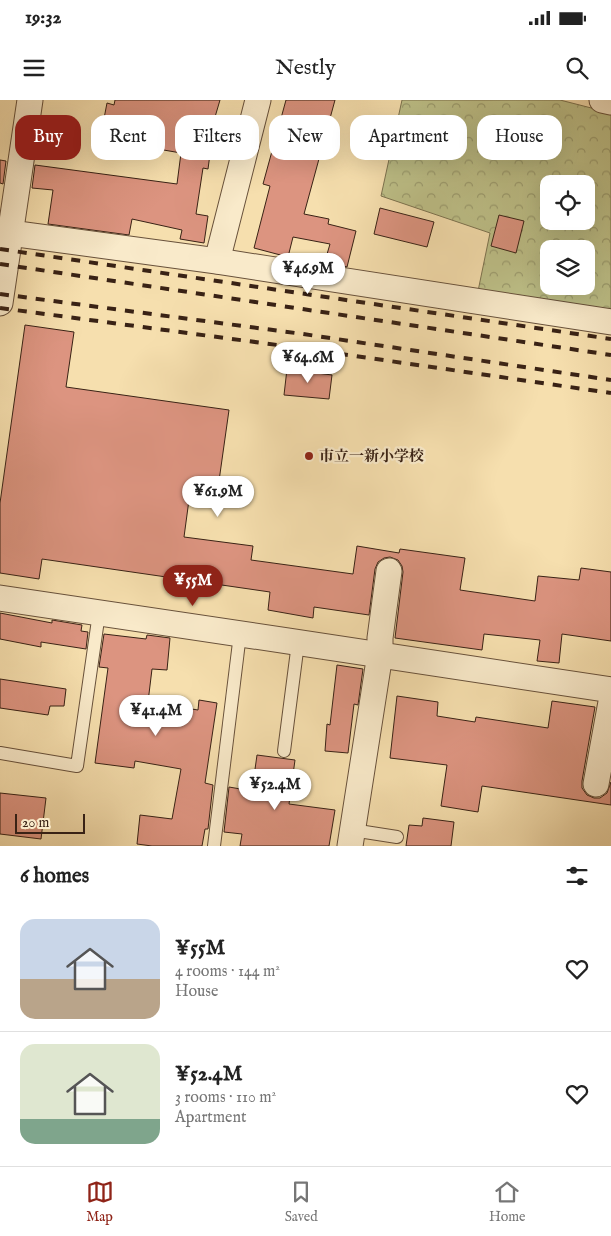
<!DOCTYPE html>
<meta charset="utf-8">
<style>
body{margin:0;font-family:"IM FELL English","Noto Serif JP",serif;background:#f2f2f2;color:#222;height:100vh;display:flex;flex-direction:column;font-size:19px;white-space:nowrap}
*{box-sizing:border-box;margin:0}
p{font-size:16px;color:#767676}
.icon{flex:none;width:28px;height:28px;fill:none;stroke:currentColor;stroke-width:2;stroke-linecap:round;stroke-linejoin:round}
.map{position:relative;height:746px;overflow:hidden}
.drawer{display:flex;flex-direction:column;background:#fff;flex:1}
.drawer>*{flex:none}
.banner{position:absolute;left:15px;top:15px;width:581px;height:45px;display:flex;gap:10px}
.controls{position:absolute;left:540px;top:75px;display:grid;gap:10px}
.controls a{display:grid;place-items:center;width:55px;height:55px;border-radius:10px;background:#fff;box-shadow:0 5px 20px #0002;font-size:25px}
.scale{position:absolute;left:15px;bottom:12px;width:70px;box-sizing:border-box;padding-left:5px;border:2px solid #392215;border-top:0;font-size:14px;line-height:18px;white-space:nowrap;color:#392215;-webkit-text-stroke:4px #f9eaca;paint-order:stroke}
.price{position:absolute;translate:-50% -42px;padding:0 11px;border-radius:18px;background:#fff;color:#222;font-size:16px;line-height:32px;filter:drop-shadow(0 1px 2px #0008)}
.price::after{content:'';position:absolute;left:50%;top:30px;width:15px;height:11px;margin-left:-8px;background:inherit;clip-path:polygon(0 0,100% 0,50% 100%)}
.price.current{background:#8f2418;color:#fff}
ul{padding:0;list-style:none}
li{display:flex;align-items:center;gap:15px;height:125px;padding:0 20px}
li+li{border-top:1px solid #e0e0e0}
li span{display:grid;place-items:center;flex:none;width:140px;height:100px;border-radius:15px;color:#555}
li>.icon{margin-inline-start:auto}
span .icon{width:60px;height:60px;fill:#fffc;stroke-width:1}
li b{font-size:21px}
h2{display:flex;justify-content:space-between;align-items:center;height:60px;padding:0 20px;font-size:21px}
.chip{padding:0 18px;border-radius:15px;background:#fff;box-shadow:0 5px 20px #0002;font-size:18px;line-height:45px}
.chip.current{background:#8f2418;color:#fff}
.status{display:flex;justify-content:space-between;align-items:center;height:35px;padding:0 25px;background:#fff;direction:ltr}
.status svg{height:14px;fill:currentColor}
header{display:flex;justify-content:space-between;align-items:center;height:65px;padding:0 20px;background:#fff;font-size:22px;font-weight:600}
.dock{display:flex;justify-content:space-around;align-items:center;height:70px;border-top:1px solid #e0e0e0;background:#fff;font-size:14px;color:#767676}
.dock a{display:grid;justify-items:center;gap:2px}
.dock .current{color:#8f2418}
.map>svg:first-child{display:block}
.forest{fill:url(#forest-crowns);stroke:#7c724f;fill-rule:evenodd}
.building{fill:#dc9480;stroke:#392215}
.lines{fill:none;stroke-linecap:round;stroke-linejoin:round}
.lane-casing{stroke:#68513b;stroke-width:14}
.street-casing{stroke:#68513b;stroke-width:27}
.lane{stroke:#f9eaca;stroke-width:12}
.street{stroke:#f9eaca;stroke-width:25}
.rail{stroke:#392215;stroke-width:4;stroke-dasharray:9 9;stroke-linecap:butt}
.poi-dot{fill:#8f2418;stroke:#f9eaca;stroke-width:2}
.labels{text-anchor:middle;stroke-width:4.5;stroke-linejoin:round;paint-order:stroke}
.poi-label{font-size:15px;font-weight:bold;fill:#392215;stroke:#f9eaca;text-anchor:start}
</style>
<div class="status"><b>19:32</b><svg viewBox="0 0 49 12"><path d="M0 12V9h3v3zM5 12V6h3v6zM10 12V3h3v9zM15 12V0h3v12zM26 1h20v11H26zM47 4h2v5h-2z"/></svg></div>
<header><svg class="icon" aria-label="menu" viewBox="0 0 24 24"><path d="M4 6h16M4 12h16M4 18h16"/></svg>Nestly<svg class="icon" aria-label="search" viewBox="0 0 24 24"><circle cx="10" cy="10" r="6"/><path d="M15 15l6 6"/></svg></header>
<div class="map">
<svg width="611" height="746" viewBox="0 0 611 746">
<defs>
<pattern id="forest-crowns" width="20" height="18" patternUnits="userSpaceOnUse" patternTransform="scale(1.25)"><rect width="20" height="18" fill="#bec189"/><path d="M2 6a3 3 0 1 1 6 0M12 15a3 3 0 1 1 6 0" fill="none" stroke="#9b9c6f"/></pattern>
</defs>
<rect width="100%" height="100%" fill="#f6dfae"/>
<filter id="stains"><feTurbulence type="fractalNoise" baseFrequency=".004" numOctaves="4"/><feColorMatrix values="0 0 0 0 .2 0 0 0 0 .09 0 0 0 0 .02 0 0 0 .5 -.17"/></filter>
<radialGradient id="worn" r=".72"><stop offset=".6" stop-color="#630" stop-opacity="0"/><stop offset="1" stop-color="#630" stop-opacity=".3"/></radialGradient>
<path class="forest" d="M402 0H560L611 13V218L477 196 490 133 381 96ZM549 84H586V121H549ZM549 149H586V186H549Z"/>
<g class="building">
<path d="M115 0H220L215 17 208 69 203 68 196 114 208 116 204 143 180 139 182 130 132 119 129 135 48 124 53 90 32 88 35 65 177 84 181 53 100 39 107 3 114 5Z"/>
<path d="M286 0H335L304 114 329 119 328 124 356 131 347 167 325 161 330 144 293 137 288 157 254 148 270 86 263 84Z"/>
<path d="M0 60 6 61 3 84 0 83Z"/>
<path d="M380 108 434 122 427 147 374 134Z"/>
<path d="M499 115 524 121 516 153 491 146Z"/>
<path d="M25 225 74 232 66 287 229 310 218 388 191 385 184 437 253 446 251 460 353 474 357 446 399 453 400 449 465 458 460 490 535 501 538 476 579 480 581 468 611 472V541L562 534 559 563 537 561 540 540 484 534 482 550 395 538 403 472 402 466 398 460 390 457 384 458 378 462 375 469 369 515 314 507 313 518 268 510 270 492 42 459 39 479 0 473V403Z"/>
<path d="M287 269 332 275 329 299 284 295Z"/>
<path d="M0 513 52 523V520L82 525 81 531 88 532 86 549 41 542V547L0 539Z"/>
<path d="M104 534 146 539 147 535 170 538 167 570 152 569 148 602 198 610 199 600 217 603 205 683 213 685 208 729H205L202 746H152L137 744 140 715 172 719 181 669 135 661 134 668 95 663 108 568 99 567Z"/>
<path d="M337 565 363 569 358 605 354 604 348 653 325 651 327 624 330 625Z"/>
<path d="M0 579 66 589 64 606H50L48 615 0 608Z"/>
<path d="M397 596 438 602 437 616 475 622 476 617 548 628 552 601 595 607 582 681V688L587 695 594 698H600L607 693 611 682V705L482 686 478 712 441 706 447 665 390 658Z"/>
<path d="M257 655 295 660 289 704 335 710 329 746H240L242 734 224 732 229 687 252 691Z"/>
<path d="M0 693 46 698 41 739 0 734Z"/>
<path d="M423 718 454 722 451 746H406L409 725 422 726Z"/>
</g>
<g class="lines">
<g class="lane-casing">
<g id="lane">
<path d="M284 651 298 543"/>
<path d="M0 653 77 666 99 513"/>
<path d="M352 730 397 737"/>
<path d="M214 746 240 534"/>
</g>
</g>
<g class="street-casing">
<g id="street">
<path d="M602 0 611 2"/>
<path d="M10 133 217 161 611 222"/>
<path d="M217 161 258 0"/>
<path d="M0 203 30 0"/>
<path d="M0 498C204 529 407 558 611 590"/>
<path d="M596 684 611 602"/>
<path d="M350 746 380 554V538L389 471"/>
</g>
</g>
<use href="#lane" class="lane"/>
<use href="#street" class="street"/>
<g class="rail">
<path d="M0 149 611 239"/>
<path d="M0 164 611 255"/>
<path d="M0 194 303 234 611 280"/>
<path d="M0 208 300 248 611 293"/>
</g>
</g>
<circle class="poi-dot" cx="309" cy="356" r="5"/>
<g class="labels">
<g class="poi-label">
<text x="319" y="361">市立一新小学校</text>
</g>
</g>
<rect width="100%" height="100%" filter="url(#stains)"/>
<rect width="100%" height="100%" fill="url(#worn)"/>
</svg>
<div class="controls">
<a><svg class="icon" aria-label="locate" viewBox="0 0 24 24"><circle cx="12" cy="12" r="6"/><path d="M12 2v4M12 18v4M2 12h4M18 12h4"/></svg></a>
<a><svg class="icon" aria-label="layers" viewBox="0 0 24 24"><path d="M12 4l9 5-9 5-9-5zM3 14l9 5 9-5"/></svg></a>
</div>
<div class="scale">20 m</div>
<b class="price" style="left:308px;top:195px">¥46.9M</b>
<b class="price" style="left:308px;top:284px">¥64.6M</b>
<b class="price" style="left:218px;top:418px">¥61.9M</b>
<b class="price current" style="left:193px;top:507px">¥55M</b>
<b class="price" style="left:156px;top:637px">¥41.4M</b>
<b class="price" style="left:275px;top:711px">¥52.4M</b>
<div class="banner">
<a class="chip current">Buy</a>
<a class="chip">Rent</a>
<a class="chip">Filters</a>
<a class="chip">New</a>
<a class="chip">Apartment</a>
<a class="chip">House</a>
</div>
</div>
<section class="drawer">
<h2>6 homes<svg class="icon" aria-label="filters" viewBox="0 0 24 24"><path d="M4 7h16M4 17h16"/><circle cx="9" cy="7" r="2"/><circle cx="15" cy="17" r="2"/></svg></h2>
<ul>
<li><span style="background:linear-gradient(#c9d6e8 60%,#b9a48a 0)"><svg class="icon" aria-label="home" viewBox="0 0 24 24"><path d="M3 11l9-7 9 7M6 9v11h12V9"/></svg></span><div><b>¥55M</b><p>4 rooms · 144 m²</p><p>House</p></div><svg class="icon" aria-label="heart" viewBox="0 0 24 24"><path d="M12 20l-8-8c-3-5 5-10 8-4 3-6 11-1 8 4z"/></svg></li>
<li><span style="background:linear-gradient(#dfe7d0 75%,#7fa58c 0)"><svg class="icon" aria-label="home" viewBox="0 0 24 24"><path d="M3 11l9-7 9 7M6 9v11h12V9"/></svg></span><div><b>¥52.4M</b><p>3 rooms · 110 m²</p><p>Apartment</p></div><svg class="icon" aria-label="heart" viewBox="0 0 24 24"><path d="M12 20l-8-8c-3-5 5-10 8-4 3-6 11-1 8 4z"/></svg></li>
</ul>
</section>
<nav class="dock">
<a class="current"><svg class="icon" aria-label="map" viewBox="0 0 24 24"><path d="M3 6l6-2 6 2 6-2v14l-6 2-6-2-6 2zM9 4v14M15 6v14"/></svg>Map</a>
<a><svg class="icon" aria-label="saved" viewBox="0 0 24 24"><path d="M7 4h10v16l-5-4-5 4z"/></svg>Saved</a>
<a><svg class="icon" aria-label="home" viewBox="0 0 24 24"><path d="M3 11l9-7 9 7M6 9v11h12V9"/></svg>Home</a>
</nav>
